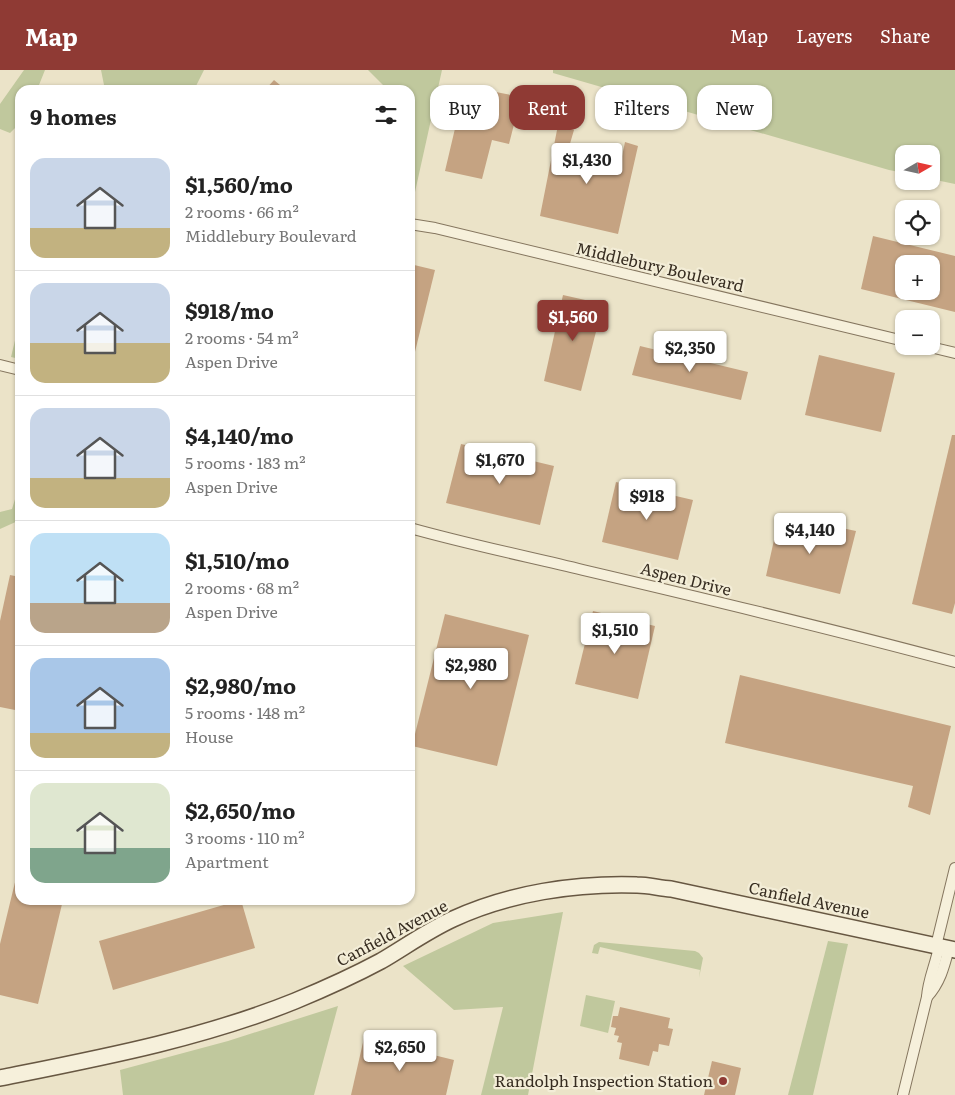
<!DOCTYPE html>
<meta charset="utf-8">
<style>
body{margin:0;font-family:Literata,serif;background:#f2f2f2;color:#222;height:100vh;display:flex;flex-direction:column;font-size:19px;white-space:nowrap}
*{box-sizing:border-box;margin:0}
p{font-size:16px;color:#767676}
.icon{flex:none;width:28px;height:28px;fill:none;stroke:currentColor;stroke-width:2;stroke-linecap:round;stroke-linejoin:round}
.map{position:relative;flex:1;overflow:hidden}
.sheet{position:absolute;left:15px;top:15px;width:400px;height:820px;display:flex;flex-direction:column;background:#fff;border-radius:15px;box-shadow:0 1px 4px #0004}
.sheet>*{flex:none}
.top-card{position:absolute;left:430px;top:15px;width:450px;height:45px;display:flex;gap:10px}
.needle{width:32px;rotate:81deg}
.buttons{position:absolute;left:895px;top:75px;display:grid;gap:10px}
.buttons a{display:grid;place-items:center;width:45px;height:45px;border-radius:10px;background:#fff;box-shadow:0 1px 4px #0004;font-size:25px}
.price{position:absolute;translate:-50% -42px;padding:0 11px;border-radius:5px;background:#fff;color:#222;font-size:16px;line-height:32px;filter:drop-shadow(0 1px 2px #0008)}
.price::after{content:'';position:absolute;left:50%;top:30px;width:15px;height:11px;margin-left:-8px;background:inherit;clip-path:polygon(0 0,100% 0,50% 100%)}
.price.current{background:#8f3a34;color:#fff}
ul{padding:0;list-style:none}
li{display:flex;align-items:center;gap:15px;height:125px;padding:0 15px}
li+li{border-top:1px solid #e0e0e0}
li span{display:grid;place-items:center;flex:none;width:140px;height:100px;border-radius:15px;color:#555}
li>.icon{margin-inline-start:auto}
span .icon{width:60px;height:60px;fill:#fffc;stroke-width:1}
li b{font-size:21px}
h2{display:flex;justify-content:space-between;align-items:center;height:60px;padding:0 15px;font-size:21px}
.chip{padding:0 18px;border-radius:15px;background:#fff;box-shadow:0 1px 4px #0004;font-size:18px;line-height:45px}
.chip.current{background:#8f3a34;color:#fff}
header{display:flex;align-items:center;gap:30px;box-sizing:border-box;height:70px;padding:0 25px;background:#8f3a34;color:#fff}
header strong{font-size:24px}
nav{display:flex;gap:28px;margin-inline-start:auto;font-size:18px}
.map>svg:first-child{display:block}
.green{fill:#c0c89d}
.building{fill:#c5a382;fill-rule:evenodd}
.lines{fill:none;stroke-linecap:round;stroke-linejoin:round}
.street-casing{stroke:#85765f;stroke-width:12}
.secondary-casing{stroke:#675742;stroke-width:18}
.street{stroke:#f6f0db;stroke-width:10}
.secondary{stroke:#f6f0db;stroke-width:15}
.poi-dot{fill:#8f3a34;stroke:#f3edd7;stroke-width:2}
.labels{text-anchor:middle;stroke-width:4.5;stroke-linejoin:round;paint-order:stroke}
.street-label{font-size:16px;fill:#372d21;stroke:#f3edd7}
.poi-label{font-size:16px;fill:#372d21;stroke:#f3edd7;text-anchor:end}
</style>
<header>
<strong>Map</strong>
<nav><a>Map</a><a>Layers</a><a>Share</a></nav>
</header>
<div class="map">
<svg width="955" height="1025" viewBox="0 0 955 1025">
<rect width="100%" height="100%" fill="#ebe3c8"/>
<g class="green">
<path d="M24 0H45L37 20H20V53L10 63 0 59V34Z"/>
<path d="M101 0H204L194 20H105Z"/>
<path d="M368 0H442L415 122 410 99V20H388Z"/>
<path d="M553 0H955V114L931 109V84H904V103L889 100 553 3Z"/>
<path d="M20 250V289L11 287Z"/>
<path d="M20 413V450L0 459V442L12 439Z"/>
<path d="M563 842 528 1025H481L503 937 454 940 403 896 493 853Z"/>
<path d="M828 871 848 874 813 1025H788Z"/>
<path d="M599 872 695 881 699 883 703 888 699 908 700 900 600 877 598 884 592 883 594 875Z"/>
<path d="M586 925 615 931 608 963 580 956Z"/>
<path d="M338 936 314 1025H123L120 1000 228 971Z"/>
</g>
<g class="building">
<path d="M274 10 286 20H265Z"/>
<path d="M465 16 521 27 509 74 492 70 482 109 445 101Z"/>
<path d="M558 55 574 60 569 77 621 91 625 72 638 76 618 164 540 146Z"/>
<path d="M873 166 955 186V242L861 219ZM904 194H931V221H904Z"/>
<path d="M410 194 435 200 413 290 410 289Z"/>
<path d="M563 225 603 234 581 321 544 311Z"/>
<path d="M640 276 748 302 741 330 632 305Z"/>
<path d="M819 285 895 303 881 362 805 345Z"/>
<path d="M952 365H955V533L952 544 912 534Z"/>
<path d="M461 374 554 396 540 455 446 433Z"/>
<path d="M616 412 693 430 678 490 602 472Z"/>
<path d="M780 443 799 447 796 456 834 465 837 457 856 461 840 524 766 506Z"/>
<path d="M10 505 20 507V641L0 637V551Z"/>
<path d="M593 541 655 556 638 629 575 614Z"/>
<path d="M445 544 529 565 497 696 412 676Z"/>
<path d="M740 605 951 656 930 745 908 737 913 716 725 673Z"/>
<path d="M17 804H20V830H63L38 934 0 925V874Z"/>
<path d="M241 830 255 878 113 920 99 871Z"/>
<path d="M620 937 670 948 668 958 673 959 669 976 659 974 658 982 653 981 649 996 619 989 622 973 617 972 619 966 614 965 616 958 611 957 613 946H618Z"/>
<path d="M364 968 454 990 446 1025H351Z"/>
<path d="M712 991 741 998 735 1025H704Z"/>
</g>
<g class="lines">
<g class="street-casing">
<g id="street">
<path d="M410 154 435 158 904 271"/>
<path d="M926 276 955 283"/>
<path d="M0 295 20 300"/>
<path d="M410 458C467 474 525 486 583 500 707 529 832 559 955 592"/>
<path d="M936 876 955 798"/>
<path d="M927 927C940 913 944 897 949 878"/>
<path d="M903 1025 927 927C928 909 936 894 939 876"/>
</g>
</g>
<g class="secondary-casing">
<path id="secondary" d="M0 1008C100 988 201 969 295 931 324 919 353 906 381 891 405 877 427 861 453 849 509 823 576 813 637 815 648 815 659 818 671 819L955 880"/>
</g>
<use href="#street" class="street"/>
<use href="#secondary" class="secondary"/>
</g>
<circle class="poi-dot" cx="723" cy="1011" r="5"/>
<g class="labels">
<g class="street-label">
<text transform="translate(660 197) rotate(13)" y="6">Middlebury Boulevard</text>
<text transform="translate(686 509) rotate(14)" y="6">Aspen Drive</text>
<text transform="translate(809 830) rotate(12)" y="6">Canfield Avenue</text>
<text transform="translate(392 863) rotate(-28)" y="6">Canfield Avenue</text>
</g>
<g class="poi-label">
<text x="713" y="1017">Randolph Inspection Station</text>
</g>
</g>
</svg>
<div class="buttons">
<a><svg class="needle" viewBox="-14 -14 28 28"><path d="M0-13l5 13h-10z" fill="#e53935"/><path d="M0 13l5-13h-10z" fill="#767676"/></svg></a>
<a><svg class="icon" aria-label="locate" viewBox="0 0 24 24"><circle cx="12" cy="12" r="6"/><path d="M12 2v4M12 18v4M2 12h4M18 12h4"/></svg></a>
<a>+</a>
<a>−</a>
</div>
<b class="price" style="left:587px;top:115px">$1,430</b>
<b class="price current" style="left:573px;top:272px">$1,560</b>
<b class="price" style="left:690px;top:303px">$2,350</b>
<b class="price" style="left:500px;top:415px">$1,670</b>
<b class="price" style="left:647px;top:451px">$918</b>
<b class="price" style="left:810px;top:485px">$4,140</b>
<b class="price" style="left:615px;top:585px">$1,510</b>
<b class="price" style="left:471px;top:620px">$2,980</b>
<b class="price" style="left:400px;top:1002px">$2,650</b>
<div class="top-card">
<a class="chip">Buy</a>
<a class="chip current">Rent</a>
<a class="chip">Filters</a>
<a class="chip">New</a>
</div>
<section class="sheet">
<h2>9 homes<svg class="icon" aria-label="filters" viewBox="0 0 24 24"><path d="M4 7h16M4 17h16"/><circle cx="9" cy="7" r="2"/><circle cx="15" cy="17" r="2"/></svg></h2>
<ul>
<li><span style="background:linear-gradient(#c9d6e8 70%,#c2b280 0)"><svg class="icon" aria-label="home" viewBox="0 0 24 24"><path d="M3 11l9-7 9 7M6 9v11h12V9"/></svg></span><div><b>$1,560/mo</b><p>2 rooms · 66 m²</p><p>Middlebury Boulevard</p></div></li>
<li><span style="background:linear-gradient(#c9d6e8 60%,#c2b280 0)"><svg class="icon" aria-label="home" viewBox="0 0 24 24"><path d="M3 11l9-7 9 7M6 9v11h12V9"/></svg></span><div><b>$918/mo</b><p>2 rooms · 54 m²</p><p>Aspen Drive</p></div></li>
<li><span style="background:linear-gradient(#c9d6e8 70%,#c2b280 0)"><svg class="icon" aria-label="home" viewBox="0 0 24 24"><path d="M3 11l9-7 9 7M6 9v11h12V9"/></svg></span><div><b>$4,140/mo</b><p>5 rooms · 183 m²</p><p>Aspen Drive</p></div></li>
<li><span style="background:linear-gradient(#bfe0f5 70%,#b9a48a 0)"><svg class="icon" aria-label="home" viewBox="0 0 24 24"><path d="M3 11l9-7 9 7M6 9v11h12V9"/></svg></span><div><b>$1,510/mo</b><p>2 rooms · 68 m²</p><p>Aspen Drive</p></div></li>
<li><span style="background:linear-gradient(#a9c7e8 75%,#c2b280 0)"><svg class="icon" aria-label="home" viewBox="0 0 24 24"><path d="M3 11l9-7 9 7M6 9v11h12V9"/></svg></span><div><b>$2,980/mo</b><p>5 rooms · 148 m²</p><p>House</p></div></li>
<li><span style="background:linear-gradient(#dfe7d0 65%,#7fa58c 0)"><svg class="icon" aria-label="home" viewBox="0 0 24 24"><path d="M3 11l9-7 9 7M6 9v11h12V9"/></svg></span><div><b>$2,650/mo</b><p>3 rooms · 110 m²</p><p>Apartment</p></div></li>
</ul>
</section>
</div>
